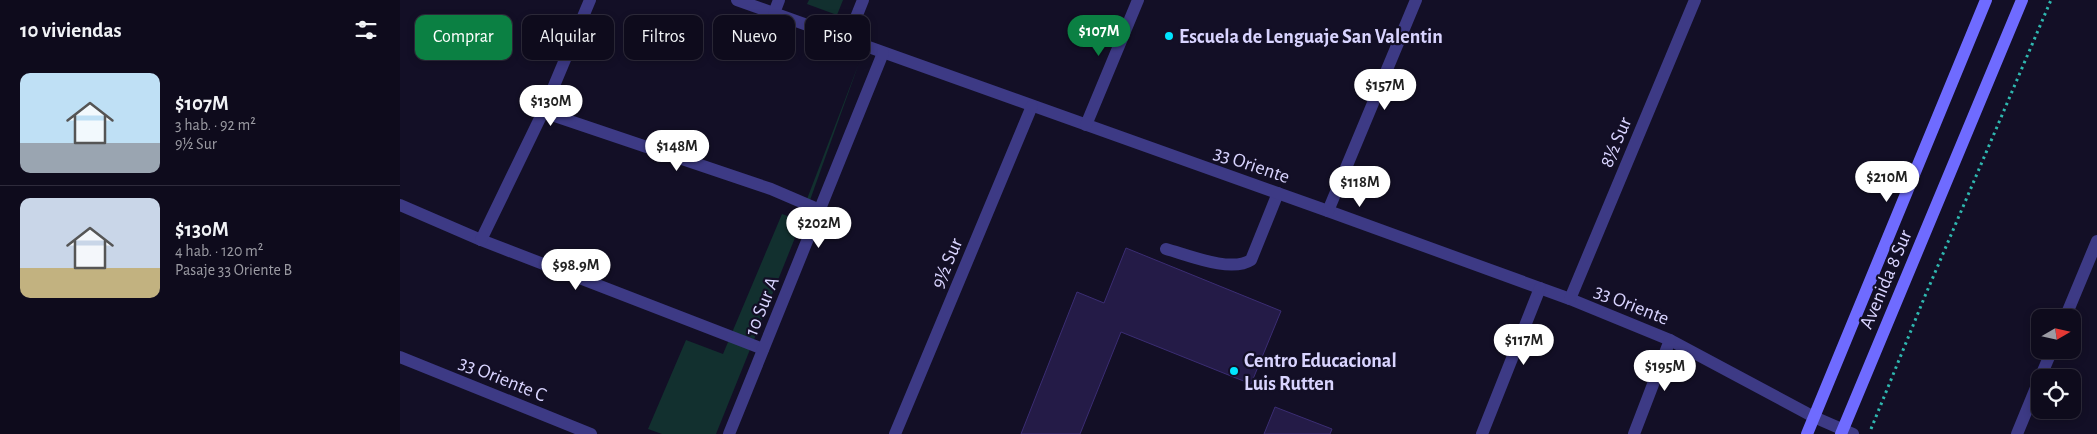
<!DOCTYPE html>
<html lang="es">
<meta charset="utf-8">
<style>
body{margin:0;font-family:"Alegreya Sans",sans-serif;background:#171425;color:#f1f3f6;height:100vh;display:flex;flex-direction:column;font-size:19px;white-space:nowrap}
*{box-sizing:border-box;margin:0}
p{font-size:16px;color:#9b9ba3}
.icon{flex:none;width:28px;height:28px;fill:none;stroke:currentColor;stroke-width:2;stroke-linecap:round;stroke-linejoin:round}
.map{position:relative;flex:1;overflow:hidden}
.sheet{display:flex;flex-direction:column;background:#0e0b1c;width:400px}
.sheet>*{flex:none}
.guide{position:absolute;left:15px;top:15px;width:475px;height:45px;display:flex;gap:10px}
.needle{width:32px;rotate:81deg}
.buttons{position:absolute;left:1631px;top:309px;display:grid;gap:10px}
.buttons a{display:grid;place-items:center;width:50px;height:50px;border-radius:10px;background:#0e0b1c;box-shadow:0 2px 8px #0003,0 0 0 1px #2e2b3b;font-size:25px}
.price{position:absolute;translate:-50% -42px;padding:0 11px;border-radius:18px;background:#fff;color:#222;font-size:16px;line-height:32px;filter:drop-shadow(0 1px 2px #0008)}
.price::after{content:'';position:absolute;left:50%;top:30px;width:15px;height:11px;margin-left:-8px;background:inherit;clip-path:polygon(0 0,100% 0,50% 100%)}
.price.current{background:#0b8043;color:#fff}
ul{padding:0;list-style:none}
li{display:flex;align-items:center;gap:15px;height:125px;padding:0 20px}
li+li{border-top:1px solid #2e2b3b}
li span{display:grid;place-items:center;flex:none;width:140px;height:100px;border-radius:10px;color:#555}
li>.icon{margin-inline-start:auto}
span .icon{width:60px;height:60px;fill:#fffc;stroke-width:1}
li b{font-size:21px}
h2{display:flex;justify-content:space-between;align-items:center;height:60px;padding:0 20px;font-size:21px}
.chip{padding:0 18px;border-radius:10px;background:#0e0b1c;box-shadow:0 2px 8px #0003,0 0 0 1px #2e2b3b;font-size:18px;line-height:45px}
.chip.current{background:#0b8043;color:#fff}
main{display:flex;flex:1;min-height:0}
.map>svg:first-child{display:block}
.green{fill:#12302f}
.building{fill:#241b47;stroke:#3b2d73}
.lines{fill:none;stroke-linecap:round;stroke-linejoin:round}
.path{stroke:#2fb8b0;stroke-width:3;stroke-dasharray:2.5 4;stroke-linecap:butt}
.lane{stroke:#3d3a85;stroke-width:12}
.street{stroke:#3d3a85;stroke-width:12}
.secondary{stroke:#6f6bff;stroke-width:12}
.poi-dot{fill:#00e5ff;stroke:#130f26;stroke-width:2}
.labels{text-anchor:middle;stroke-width:4.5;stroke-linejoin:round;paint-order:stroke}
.poi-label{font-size:20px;font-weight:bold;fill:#d9d4ff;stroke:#130f26;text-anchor:start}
.street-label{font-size:20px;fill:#d9d4ff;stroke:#130f26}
</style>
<main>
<section class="sheet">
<h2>10 viviendas<svg class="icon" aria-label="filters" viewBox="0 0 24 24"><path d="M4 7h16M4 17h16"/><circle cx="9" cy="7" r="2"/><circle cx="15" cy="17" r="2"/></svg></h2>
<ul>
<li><span style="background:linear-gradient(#bfe0f5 70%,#9aa5b1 0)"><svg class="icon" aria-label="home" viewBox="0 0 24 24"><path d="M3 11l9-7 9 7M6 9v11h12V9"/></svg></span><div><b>$107M</b><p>3 hab. · 92 m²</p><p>9½ Sur</p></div></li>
<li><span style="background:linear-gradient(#c9d6e8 70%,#c2b280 0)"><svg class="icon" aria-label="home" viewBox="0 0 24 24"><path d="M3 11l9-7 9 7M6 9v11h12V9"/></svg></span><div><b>$130M</b><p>4 hab. · 120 m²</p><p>Pasaje 33 Oriente B</p></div></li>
</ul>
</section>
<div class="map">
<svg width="1697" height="434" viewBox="0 0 1697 434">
<rect width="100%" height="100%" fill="#130f26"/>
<g class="green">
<path d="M409 0H443L437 15 407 4Z"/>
<path d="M459 63 409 203 316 434H262L248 429 286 340 323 354 382 214 399 220Z"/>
</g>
<g class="building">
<path d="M726 248 881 311 851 384 721 332 680 434H621L677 292 704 303Z"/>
<path d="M875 407 932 429 930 434H864Z"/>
</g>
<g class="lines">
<path class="path" d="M1471 429 1525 296 1651 0"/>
<path class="lane" d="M766 249C788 255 831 273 851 260L878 193"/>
<g class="street">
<path d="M337 0 928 211 1170 299 1270 340 1414 417 1453 434"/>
<path d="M374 13 379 0"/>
<path d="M447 40 463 0"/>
<path d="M143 112 371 189 420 210"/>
<path d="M686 125 738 0"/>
<path d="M0 205 81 240 363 349"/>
<path d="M928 211 1016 0"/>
<path d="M81 240 143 112 190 0"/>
<path d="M1170 299 1295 0"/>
<path d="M1665 318 1697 241"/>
<path d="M0 357 191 434"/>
<path d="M1640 378 1652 350"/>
<path d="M329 434 483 53"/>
<path d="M495 434 632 106"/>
<path d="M1082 434 1140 288"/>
<path d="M1234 434 1270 340"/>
<path d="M1617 434 1640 378"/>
</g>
<g class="secondary">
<path d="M1407 434 1586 0"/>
<path d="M1441 434 1622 0"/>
</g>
</g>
<g class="poi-dot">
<circle cx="769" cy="36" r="5"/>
<circle cx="834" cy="371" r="5"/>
</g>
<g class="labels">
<g class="poi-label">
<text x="779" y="43">Escuela de Lenguaje San Valentin</text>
<text x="844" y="367">Centro Educacional<tspan x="844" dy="23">Luis Rutten</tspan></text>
</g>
<g class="street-label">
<text transform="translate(1215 142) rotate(-67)" y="7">8½ Sur</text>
<text transform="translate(852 164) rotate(19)" y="7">33 Oriente</text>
<text transform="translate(546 263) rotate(-67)" y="7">9½ Sur</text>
<text transform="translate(1485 279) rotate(-67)" y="7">Avenida 8 Sur</text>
<text transform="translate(1232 304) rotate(22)" y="7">33 Oriente</text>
<text transform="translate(361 306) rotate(-68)" y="7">10 Sur A</text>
<text transform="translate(103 378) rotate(22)" y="7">33 Oriente C</text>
</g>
</g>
</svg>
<div class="buttons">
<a><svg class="needle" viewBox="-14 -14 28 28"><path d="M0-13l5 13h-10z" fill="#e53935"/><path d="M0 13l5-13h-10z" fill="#9b9ba3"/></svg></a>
<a><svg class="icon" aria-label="locate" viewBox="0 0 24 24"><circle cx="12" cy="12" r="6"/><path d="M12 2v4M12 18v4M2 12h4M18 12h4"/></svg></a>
</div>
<b class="price current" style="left:699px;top:57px">$107M</b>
<b class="price" style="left:985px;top:111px">$157M</b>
<b class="price" style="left:151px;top:127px">$130M</b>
<b class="price" style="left:277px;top:172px">$148M</b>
<b class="price" style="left:1487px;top:203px">$210M</b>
<b class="price" style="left:960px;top:208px">$118M</b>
<b class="price" style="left:419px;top:249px">$202M</b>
<b class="price" style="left:176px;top:291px">$98.9M</b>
<b class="price" style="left:1124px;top:366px">$117M</b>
<b class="price" style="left:1265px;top:392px">$195M</b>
<div class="guide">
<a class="chip current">Comprar</a>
<a class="chip">Alquilar</a>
<a class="chip">Filtros</a>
<a class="chip">Nuevo</a>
<a class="chip">Piso</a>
</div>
</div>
</main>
